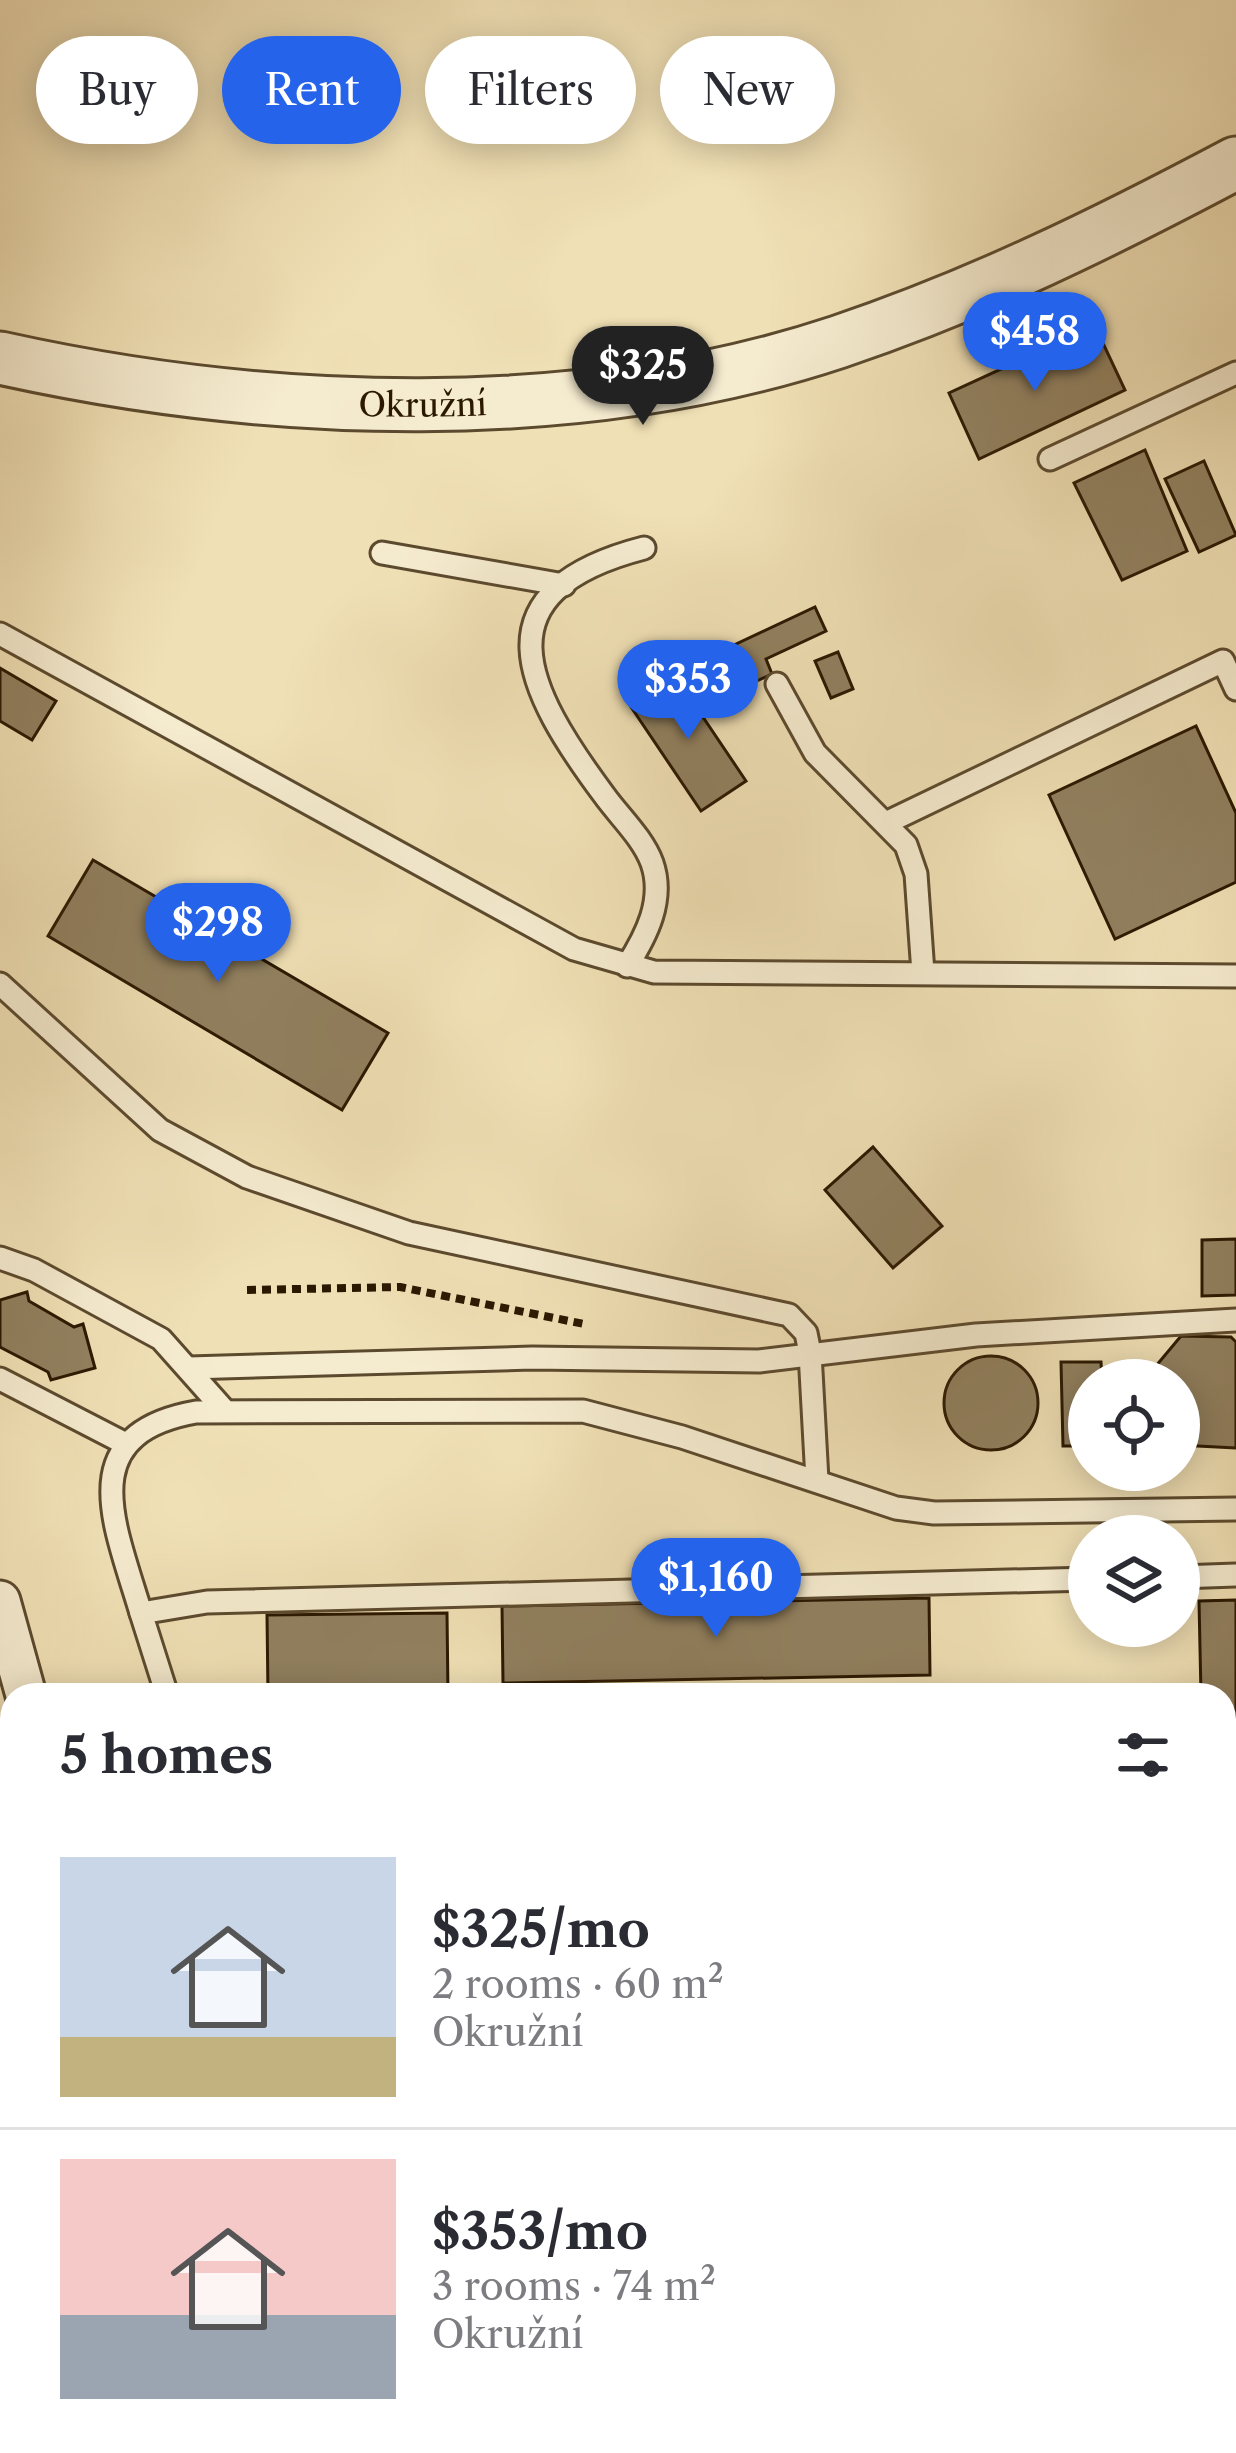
<!DOCTYPE html>
<meta charset="utf-8">
<style>
body{margin:0;font-family:"Libre Caslon Text",serif;background:#f7f7f7;color:#2b2b33;height:100vh;display:flex;flex-direction:column;font-size:45px;white-space:nowrap}
*{box-sizing:border-box;margin:0}
p{font-size:39px;color:#7c7c81}
.icon{flex:none;width:66px;height:66px;fill:none;stroke:currentColor;stroke-width:2;stroke-linecap:round;stroke-linejoin:round}
.map{position:relative;flex:1;overflow:hidden}
.drawer{position:absolute;left:0px;top:1683px;width:1236px;height:771px;display:flex;flex-direction:column;background:#fff;border-radius:36px 36px 0 0;box-shadow:0 6px 30px #0003}
.drawer>*{flex:none}
.guide{position:absolute;left:36px;top:36px;width:1164px;height:108px;display:flex;gap:24px}
.tools{position:absolute;left:1068px;top:1359px;display:grid;gap:24px}
.tools a{display:grid;place-items:center;width:132px;height:132px;border-radius:50%;background:#fff;box-shadow:0 6px 30px #0003;font-size:60px}
.price{position:absolute;translate:-50% -102px;padding:0 27px;border-radius:42px;background:#2563eb;color:#fff;font-size:39px;line-height:78px;filter:drop-shadow(0 3px 6px #0008)}
.price::after{content:'';position:absolute;left:50%;top:72px;width:36px;height:27px;margin-left:-18px;background:inherit;clip-path:polygon(0 0,100% 0,50% 100%)}
.price.current{background:#222;color:#fff}
ul{padding:0;list-style:none}
li{display:flex;align-items:center;gap:36px;height:300px;padding:0 60px}
li+li{border-top:3px solid #e1e1e2}
li span{display:grid;place-items:center;flex:none;width:336px;height:240px;border-radius:0px;color:#555}
li>.icon{margin-inline-start:auto}
span .icon{width:144px;height:144px;fill:#fffc;stroke-width:1}
li b{font-size:51px}
h2{display:flex;justify-content:space-between;align-items:center;height:144px;padding:0 60px;font-size:51px}
.chip{padding:0 42px;border-radius:54px;background:#fff;box-shadow:0 6px 30px #0003;font-size:42px;line-height:108px}
.chip.current{background:#2563eb;color:#fff}
.map>svg:first-child{display:block}
.building{fill:#91805f;stroke:#2b1801;stroke-width:3}
.lines{fill:none;stroke-linecap:round;stroke-linejoin:round}
.service-casing{stroke:#5c4a2e;stroke-width:27}
.minor-casing{stroke:#5c4a2e;stroke-width:45}
.tertiary-casing{stroke:#5c4a2e;stroke-width:57}
.path{stroke:#2b1801;stroke-width:8;stroke-dasharray:9 6;stroke-linecap:butt}
.service{stroke:#f5ebcf;stroke-width:21}
.minor{stroke:#f5ebcf;stroke-width:39}
.tertiary{stroke:#f5ebcf;stroke-width:51}
.rail-casing{stroke:#2b1801;stroke-width:14}
.rail{stroke:#f5ebcf;stroke-width:9;stroke-dasharray:27;stroke-linecap:butt}
.labels{text-anchor:middle;stroke-width:9;stroke-linejoin:round;paint-order:stroke}
.street-label{font-size:33px;fill:#2b1801;stroke:#f5ebcf}
</style>
<div class="map">
<svg width="1236" height="2453" viewBox="0 0 1236 2453">
<rect width="100%" height="100%" fill="#f0e0b5"/>
<filter id="stains"><feTurbulence type="fractalNoise" baseFrequency=".00167" numOctaves="4"/><feColorMatrix values="0 0 0 0 .2 0 0 0 0 .09 0 0 0 0 .02 0 0 0 .5 -.17"/></filter>
<radialGradient id="worn" r=".72"><stop offset=".6" stop-color="#630" stop-opacity="0"/><stop offset="1" stop-color="#630" stop-opacity=".3"/></radialGradient>
<g class="building">
<path d="M1075 335 1083 350 1102 341 1125 390 979 459 949 393Z"/>
<path d="M1145 450 1187 551 1122 580 1074 483Z"/>
<path d="M1204 461 1236 535 1199 552 1165 479Z"/>
<path d="M815 607 826 631 766 659 772 674 750 684 732 646Z"/>
<path d="M838 652 853 689 831 698 815 661Z"/>
<path d="M0 668 56 701 32 740 0 721Z"/>
<path d="M674 674 746 781 701 811 629 704Z"/>
<path d="M1196 726 1236 813V882L1115 939 1049 795Z"/>
<path d="M93 860 388 1033 342 1110 48 936Z"/>
<path d="M873 1147 942 1226 893 1268 825 1190Z"/>
<path d="M1236 1239V1295L1202 1296V1240Z"/>
<path d="M27 1292 29 1301 74 1327 83 1324 95 1368 51 1380 48 1372 0 1347V1300Z"/>
<path d="M1181 1336 1231 1337 1236 1342V1448L1179 1445V1380H1150V1373Z"/>
<circle cx="991" cy="1403" r="47"/>
<path d="M1061 1362H1101L1102 1380H1089V1446H1063Z"/>
<path d="M929 1598 930 1675 503 1683 502 1606Z"/>
<path d="M1236 1600V1721H1224V1695H1201L1199 1601Z"/>
<path d="M447 1613 448 1695H268L267 1615Z"/>
</g>
<g class="lines">
<g class="service-casing">
<g id="service">
<path d="M1050 459 1236 373"/>
<path d="M382 553 564 585"/>
<path d="M0 634 574 949 654 972 1236 976"/>
<path d="M777 684 815 753 906 845 916 874 923 973"/>
<path d="M888 822 1223 661 1236 689"/>
<path d="M627 966C646 936 665 900 652 863 643 838 619 816 604 795 526 690 474 592 644 548"/>
<path d="M0 984 160 1130 247 1177 409 1233 789 1315 806 1333 810 1353 817 1480"/>
<path d="M0 1258 34 1270 161 1339 225 1411"/>
<path d="M189 1368 532 1358 759 1361 976 1335 1236 1320"/>
<path d="M0 1379 124 1443"/>
<path d="M1179 1577 1236 1575"/>
<path d="M141 1613C115 1525 71 1434 196 1412L583 1411 682 1437 896 1508 934 1513 1236 1509"/>
<path d="M167 1695 141 1613 207 1602 1089 1579"/>
<path d="M1224 2178H1236"/>
</g>
</g>
<g class="minor-casing">
<path id="minor" d="M0 1601 26 1695"/>
</g>
<g class="tertiary-casing">
<g id="tertiary">
<path id="s1" d="M0 358C266 417 576 429 838 342 980 294 1104 233 1236 163"/>
<path d="M1224 2263H1236"/>
<path d="M0 2286H12"/>
</g>
</g>
<path class="path" d="M247 1290 400 1287 584 1324"/>
<use href="#service" class="service"/>
<use href="#minor" class="minor"/>
<use href="#tertiary" class="tertiary"/>
<g class="rail-casing">
<g id="rail">
<path d="M1224 1751 1236 1752"/>
<path d="M1224 1772 1236 1771"/>
<path d="M1224 1841H1236"/>
<path d="M1224 1877H1236"/>
<path d="M1224 2411 1236 2410"/>
<path d="M1224 2440 1236 2439"/>
<path d="M496 2453 686 2442"/>
<path d="M998 2453 1185 2442"/>
</g>
</g>
<use href="#rail" class="rail"/>
</g>
<g class="labels">
<g class="street-label">
<text dy="12" stroke="none"><textPath href="#s1" startOffset="426">Okružní</textPath></text>
</g>
</g>
<rect width="100%" height="100%" filter="url(#stains)"/>
<rect width="100%" height="100%" fill="url(#worn)"/>
</svg>
<div class="tools">
<a><svg class="icon" aria-label="locate" viewBox="0 0 24 24"><circle cx="12" cy="12" r="6"/><path d="M12 2v4M12 18v4M2 12h4M18 12h4"/></svg></a>
<a><svg class="icon" aria-label="layers" viewBox="0 0 24 24"><path d="M12 4l9 5-9 5-9-5zM3 14l9 5 9-5"/></svg></a>
</div>
<b class="price" style="left:1035px;top:394px">$458</b>
<b class="price current" style="left:643px;top:428px">$325</b>
<b class="price" style="left:688px;top:742px">$353</b>
<b class="price" style="left:218px;top:985px">$298</b>
<b class="price" style="left:716px;top:1640px">$1,160</b>
<div class="guide">
<a class="chip">Buy</a>
<a class="chip current">Rent</a>
<a class="chip">Filters</a>
<a class="chip">New</a>
</div>
<section class="drawer">
<h2>5 homes<svg class="icon" aria-label="filters" viewBox="0 0 24 24"><path d="M4 7h16M4 17h16"/><circle cx="9" cy="7" r="2"/><circle cx="15" cy="17" r="2"/></svg></h2>
<ul>
<li><span style="background:linear-gradient(#c9d6e8 75%,#c2b280 0)"><svg class="icon" aria-label="home" viewBox="0 0 24 24"><path d="M3 11l9-7 9 7M6 9v11h12V9"/></svg></span><div><b>$325/mo</b><p>2 rooms · 60 m²</p><p>Okružní</p></div></li>
<li><span style="background:linear-gradient(#f6c9c9 65%,#9aa5b1 0)"><svg class="icon" aria-label="home" viewBox="0 0 24 24"><path d="M3 11l9-7 9 7M6 9v11h12V9"/></svg></span><div><b>$353/mo</b><p>3 rooms · 74 m²</p><p>Okružní</p></div></li>
</ul>
</section>
</div>
